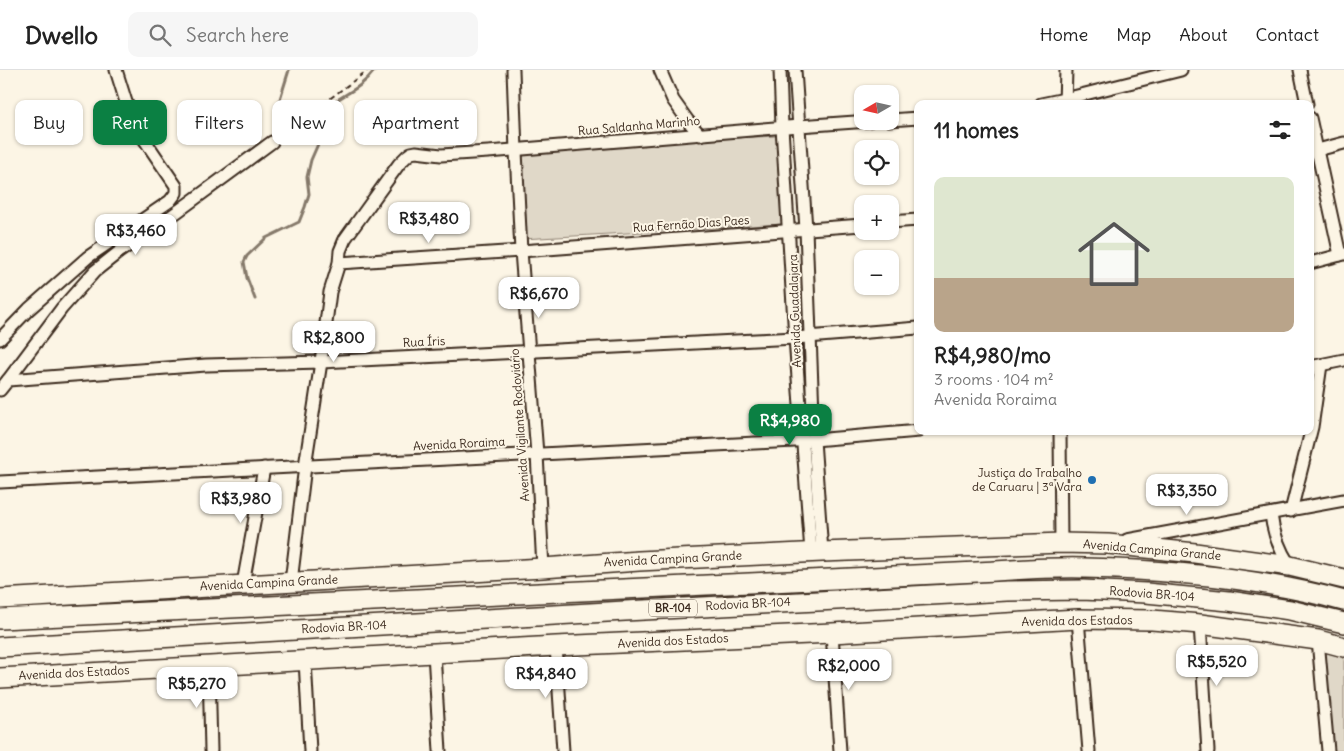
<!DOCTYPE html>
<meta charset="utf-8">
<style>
body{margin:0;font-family:Delius,sans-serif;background:#f6f6f6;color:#222;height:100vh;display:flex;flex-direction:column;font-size:19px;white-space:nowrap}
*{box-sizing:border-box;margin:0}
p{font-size:16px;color:#767676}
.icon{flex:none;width:28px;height:28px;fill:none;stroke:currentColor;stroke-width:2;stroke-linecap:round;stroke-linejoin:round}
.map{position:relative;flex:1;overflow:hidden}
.details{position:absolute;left:914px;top:30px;width:400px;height:335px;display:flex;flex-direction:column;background:#fff;border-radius:10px;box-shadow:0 1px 4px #0004}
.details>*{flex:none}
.hud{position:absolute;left:15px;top:30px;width:475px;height:45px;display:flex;gap:10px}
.needle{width:32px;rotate:261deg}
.buttons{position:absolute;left:854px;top:15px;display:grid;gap:10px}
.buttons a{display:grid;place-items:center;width:45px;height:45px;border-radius:10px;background:#fff;box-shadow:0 1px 4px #0004;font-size:25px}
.price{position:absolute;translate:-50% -42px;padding:0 11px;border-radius:10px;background:#fff;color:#222;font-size:16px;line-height:32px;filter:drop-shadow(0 1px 2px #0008)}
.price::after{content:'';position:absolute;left:50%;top:30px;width:15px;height:11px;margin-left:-8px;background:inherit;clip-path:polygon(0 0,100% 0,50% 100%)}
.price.selected{background:#0b8043;color:#fff}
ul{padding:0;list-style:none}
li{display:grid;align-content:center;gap:10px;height:265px;padding:0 20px}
li span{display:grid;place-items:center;height:155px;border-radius:10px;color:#555}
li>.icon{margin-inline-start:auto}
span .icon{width:90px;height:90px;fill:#fffc;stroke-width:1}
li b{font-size:21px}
h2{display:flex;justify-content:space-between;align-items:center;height:60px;padding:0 20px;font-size:21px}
.chip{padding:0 18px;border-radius:10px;background:#fff;box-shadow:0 1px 4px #0004;font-size:18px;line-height:45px}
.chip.selected{background:#0b8043;color:#fff}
header{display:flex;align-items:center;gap:30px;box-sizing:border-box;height:70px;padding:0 25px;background:#fff;border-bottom:1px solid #e0e0e0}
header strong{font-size:24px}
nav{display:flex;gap:28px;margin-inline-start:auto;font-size:18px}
.search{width:350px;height:45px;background:#f6f6f6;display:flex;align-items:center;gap:12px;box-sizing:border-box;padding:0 18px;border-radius:10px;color:#767676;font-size:19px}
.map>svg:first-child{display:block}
.green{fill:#e0d8c8;stroke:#8e8173}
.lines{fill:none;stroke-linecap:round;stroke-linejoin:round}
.stream{stroke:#85796b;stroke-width:3}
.minor-casing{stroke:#3b2a1e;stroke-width:15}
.primary-casing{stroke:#3b2a1e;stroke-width:22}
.trunk-casing{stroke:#3b2a1e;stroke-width:22}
.path{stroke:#3b2a1e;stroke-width:2;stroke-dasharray:5 4;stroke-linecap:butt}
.minor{stroke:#fcf5e5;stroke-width:11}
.primary{stroke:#fcf5e5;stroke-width:19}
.trunk{stroke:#fcf5e5;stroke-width:19}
.poi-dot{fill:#1f6fb2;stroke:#fcf5e5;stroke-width:2}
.labels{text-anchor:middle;stroke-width:4;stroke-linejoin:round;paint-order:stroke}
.shield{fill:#fcf5e5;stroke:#75675a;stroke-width:1}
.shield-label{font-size:11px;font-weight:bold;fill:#3b2a1e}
.street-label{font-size:12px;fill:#3b2a1e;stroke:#fcf5e5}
.poi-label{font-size:12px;fill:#3b2a1e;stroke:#fcf5e5;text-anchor:end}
</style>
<header>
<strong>Dwello</strong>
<div class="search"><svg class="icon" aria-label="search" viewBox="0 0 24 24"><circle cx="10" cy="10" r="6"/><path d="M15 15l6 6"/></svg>Search here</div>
<nav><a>Home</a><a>Map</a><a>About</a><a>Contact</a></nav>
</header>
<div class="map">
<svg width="1344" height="681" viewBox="0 0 1344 681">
<rect width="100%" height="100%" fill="#fcf5e5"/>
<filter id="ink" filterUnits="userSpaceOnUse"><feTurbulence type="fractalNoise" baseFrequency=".02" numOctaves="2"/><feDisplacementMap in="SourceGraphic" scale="10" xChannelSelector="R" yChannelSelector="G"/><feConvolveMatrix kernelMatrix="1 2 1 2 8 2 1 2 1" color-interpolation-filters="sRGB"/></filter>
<g filter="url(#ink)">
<g class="green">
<path d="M777 66 784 154 522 169 519 78Z"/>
<path d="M1320 580 1344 588V681H1327Z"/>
</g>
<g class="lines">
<g class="stream">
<path d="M288 40 280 29 289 0"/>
<path d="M255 229 247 208 244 192 247 186 266 168 299 152 305 137 309 124 307 107 311 90 318 74 328 62 325 39C342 24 359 21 374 1"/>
</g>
<g class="minor-casing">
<g id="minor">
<path d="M513 0 516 81 521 181 537 384 543 498"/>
<path d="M660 0 673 30 688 51 700 65"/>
<path d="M780 0 782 57 795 268 811 482"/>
<path d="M795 0 806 159 814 370 822 482"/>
<path d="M1300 0 1307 34"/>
<path d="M1041 34 1065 29 1181 0"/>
<path d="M1065 34 1066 0"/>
<path d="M1310 48 1340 185"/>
<path d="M890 50 918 48"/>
<path d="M1310 82 1344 73"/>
<path d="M890 152 918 150"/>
<path d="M339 193 521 181 862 155"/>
<path d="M1310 193 1344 184"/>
<path d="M0 269 29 239 88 187 170 131 176 123V116L144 69 135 53 126 32 116 0"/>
<path d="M1310 297 1344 290"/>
<path d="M8 310 62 238 95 201 119 182 166 150 272 72"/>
<path d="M0 320 8 310 206 295 321 292 795 268 918 258"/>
<path d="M1060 361 1061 473"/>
<path d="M0 412 814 370 919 361"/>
<path d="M1291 441 1312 357 1321 295"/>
<path d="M1271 444C1273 464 1279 479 1290 496"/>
<path d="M1127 470 1344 430"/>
<path d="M291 512 305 396 321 292 330 222 339 193 340 181 345 169 350 162 399 94 407 86 411 83 416 82 441 85 488 82 799 56 869 51"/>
<path d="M243 514 264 398"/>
<path d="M1078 549 1089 681"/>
<path d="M1200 554 1208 681"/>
<path d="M832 563 840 681"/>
<path d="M1318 570 1328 681"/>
<path d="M556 576 563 681"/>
<path d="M434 583 440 681"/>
<path d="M305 590 310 681"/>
<path d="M209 596 211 681"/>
</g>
</g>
<g class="primary-casing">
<g id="primary">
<path d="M0 529 543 498 639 491 822 482 1061 473 1108 474 1195 483 1290 496 1344 509"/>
<path d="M0 608 556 576 832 563 1078 549 1152 550 1200 554 1318 570 1344 577"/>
</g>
</g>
<g class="trunk-casing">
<g id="trunk">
<path d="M0 549 977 502C1013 500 1049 497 1084 498 1170 500 1261 508 1344 531"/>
<path d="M0 577 625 541 1007 521 1082 520 1146 523 1229 531 1290 540 1344 553"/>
</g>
</g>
<path class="path" d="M280 66 368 0"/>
<use href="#minor" class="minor"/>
<use href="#primary" class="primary"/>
<use href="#trunk" class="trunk"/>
</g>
</g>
<circle class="poi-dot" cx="1092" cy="410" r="5"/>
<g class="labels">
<rect class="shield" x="649" y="529.5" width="48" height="17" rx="4"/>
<g class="shield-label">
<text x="673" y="542">BR-104</text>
</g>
<g class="street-label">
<text transform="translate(639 56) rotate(-5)" y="4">Rua Saldanha Marinho</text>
<text transform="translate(691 154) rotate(-4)" y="4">Rua Fernão Dias Paes</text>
<text transform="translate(795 241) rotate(-92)" y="4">Avenida Guadalajara</text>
<text transform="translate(424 272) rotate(-3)" y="4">Rua Íris</text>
<text transform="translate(520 355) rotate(-94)" y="4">Avenida Vigilante Rodoviário</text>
<text transform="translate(459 374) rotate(-3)" y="4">Avenida Roraima</text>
<text transform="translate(1152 480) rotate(5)" y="4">Avenida Campina Grande</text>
<text transform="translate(673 489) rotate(-3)" y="4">Avenida Campina Grande</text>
<text transform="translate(269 513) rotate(-3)" y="4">Avenida Campina Grande</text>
<text transform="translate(1152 524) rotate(4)" y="4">Rodovia BR-104</text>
<text transform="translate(748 534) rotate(-3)" y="4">Rodovia BR-104</text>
<text transform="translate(1077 551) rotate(-1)" y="4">Avenida dos Estados</text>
<text transform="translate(344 557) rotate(-3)" y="4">Rodovia BR-104</text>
<text transform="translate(673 571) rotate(-3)" y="4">Avenida dos Estados</text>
<text transform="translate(74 603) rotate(-3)" y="4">Avenida dos Estados</text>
</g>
<g class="poi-label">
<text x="1082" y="407">Justiça do Trabalho<tspan x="1082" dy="14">de Caruaru | 3ª Vara</tspan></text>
</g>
</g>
</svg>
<div class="buttons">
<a><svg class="needle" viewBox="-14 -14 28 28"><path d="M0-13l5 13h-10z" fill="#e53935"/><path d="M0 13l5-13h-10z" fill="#767676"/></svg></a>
<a><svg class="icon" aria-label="locate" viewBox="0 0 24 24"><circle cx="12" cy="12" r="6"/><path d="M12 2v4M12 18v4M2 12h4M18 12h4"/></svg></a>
<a>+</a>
<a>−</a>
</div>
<b class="price" style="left:429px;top:174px">R$3,480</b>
<b class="price" style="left:136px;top:186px">R$3,460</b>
<b class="price" style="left:539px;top:249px">R$6,670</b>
<b class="price" style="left:334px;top:293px">R$2,800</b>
<b class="price selected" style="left:790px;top:376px">R$4,980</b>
<b class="price" style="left:1187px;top:446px">R$3,350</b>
<b class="price" style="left:241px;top:454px">R$3,980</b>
<b class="price" style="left:1217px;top:617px">R$5,520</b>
<b class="price" style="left:849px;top:621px">R$2,000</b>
<b class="price" style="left:546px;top:629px">R$4,840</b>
<b class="price" style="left:197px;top:639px">R$5,270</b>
<div class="hud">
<a class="chip">Buy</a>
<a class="chip selected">Rent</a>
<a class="chip">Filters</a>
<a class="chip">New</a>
<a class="chip">Apartment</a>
</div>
<section class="details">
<h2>11 homes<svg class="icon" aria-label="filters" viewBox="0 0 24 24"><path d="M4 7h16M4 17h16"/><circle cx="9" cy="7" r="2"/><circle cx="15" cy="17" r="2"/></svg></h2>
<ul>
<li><span style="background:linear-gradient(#dfe7d0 65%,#b9a48a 0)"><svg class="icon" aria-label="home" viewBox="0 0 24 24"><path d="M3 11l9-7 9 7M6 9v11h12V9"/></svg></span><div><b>R$4,980/mo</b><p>3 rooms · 104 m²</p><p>Avenida Roraima</p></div></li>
</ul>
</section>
</div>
